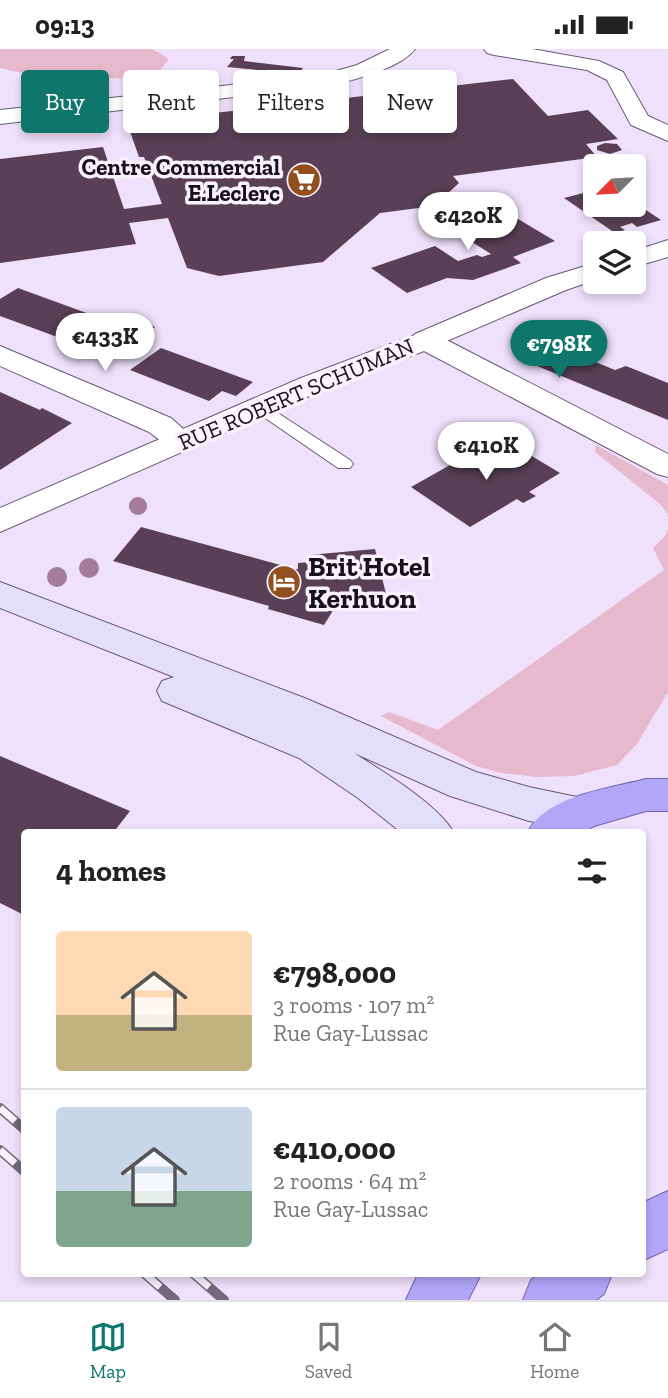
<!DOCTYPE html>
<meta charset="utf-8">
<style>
body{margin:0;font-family:"Zilla Slab",serif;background:#f6f6f6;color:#222;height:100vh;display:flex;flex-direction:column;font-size:26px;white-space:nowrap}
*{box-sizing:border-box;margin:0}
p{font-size:23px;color:#767676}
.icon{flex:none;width:38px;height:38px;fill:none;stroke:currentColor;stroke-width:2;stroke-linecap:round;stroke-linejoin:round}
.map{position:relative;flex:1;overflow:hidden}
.details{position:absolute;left:21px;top:780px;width:625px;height:448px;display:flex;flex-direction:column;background:#fff;border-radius:7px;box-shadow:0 4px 10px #0003}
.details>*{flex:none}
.hud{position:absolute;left:21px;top:21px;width:626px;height:63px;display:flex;gap:14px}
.needle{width:46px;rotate:246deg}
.fabs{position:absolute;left:583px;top:105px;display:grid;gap:14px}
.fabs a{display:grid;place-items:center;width:63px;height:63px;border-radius:7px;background:#fff;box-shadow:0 4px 10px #0003;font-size:35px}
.price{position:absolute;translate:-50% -60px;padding:0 16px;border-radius:24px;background:#fff;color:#222;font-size:23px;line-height:46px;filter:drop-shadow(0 2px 4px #0008)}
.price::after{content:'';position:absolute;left:50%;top:42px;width:21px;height:16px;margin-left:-10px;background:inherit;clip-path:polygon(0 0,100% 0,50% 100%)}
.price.current{background:#0f766e;color:#fff}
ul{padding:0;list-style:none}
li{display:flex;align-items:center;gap:21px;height:175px;padding:0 35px}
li+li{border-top:2px solid #e0e0e0}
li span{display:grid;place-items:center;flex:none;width:196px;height:140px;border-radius:7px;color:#555}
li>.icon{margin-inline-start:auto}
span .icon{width:84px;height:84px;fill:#fffc;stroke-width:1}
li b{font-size:30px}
h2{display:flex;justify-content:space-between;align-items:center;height:84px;padding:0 35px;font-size:30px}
.chip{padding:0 24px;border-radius:7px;background:#fff;box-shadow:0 4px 10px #0003;font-size:24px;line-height:63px}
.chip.current{background:#0f766e;color:#fff}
.status{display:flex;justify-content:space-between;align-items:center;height:49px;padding:0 35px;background:#fff;direction:ltr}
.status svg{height:19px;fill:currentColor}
.dock{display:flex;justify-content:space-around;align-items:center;height:98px;border-top:2px solid #e0e0e0;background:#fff;font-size:19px;color:#767676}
.dock a{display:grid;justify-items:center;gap:4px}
.dock .current{color:#0f766e}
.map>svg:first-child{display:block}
.green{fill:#e7b9cc}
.building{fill:#594056}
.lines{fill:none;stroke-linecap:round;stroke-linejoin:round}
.service-casing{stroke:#695976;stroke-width:2}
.minor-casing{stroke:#695976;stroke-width:2}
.tertiary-casing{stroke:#695976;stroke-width:2}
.secondary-casing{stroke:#695976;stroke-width:2}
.trunk-casing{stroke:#6f64aa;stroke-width:2}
.service{fill:#fff;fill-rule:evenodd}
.minor{fill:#fff;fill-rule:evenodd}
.tertiary{fill:#fff;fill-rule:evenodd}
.secondary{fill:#e2defc;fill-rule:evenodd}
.trunk{fill:#b2a6f8;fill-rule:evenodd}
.rail-casing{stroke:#72687a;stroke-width:10}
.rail{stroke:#f8f1fe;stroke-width:7;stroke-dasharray:20;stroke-linecap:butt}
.tree{fill:#a57c9a}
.labels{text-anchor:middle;stroke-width:7;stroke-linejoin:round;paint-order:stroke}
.far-poi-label{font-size:23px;font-weight:bold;fill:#17111c;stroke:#f8f1fe;text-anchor:end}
.far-street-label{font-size:23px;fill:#17111c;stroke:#f8f1fe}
.poi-label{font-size:28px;font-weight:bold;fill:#17111c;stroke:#f8f1fe;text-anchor:start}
</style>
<div class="status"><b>09:13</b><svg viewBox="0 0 49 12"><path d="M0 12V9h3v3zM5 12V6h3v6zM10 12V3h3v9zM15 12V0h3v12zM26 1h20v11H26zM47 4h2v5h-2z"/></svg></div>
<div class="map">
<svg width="668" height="1251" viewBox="0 0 668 1251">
<rect width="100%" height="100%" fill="#efe0fb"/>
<g class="green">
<path d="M0 0H152L169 10 153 30 40 28 0 19Z"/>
<path d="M596 396 668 436V465L660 455 595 403Z"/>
<path d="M668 478V643L637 695 617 716 574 727 538 728 501 724 476 717 381 667 389 663 438 681 664 521 653 499 666 486Z"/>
</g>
<g class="building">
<path d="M232 7H245L244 12 303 19 299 25 227 18 234 10H230Z"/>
<path d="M513 30 548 67 588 61 618 90 586 95 597 108 453 127 459 134 434 157 380 164 323 213 219 227 187 219 168 169 129 174 136 195 0 214V110L103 98 124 160 162 155 144 108H139L127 74Z"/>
<path d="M605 94 617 95 622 101 610 105 597 101V97Z"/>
<path d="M595 141V156H634V153L661 171 637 178 632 174 620 178 625 181 615 184 564 149Z"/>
<path d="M498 158 555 192 513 208 521 214 473 231 447 229 407 244 371 219 435 197 458 212 477 206 482 208 491 205 445 176Z"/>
<path d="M18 239 92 266 102 272 86 283 90 285 81 286 71 293 0 267V250Z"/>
<path d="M145 274 155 278 140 288 130 285Z"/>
<path d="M161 299 253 333 236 347 222 342 209 352 130 321Z"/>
<path d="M564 300 615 321 626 317 668 334V371L525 312 532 306Z"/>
<path d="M0 343 40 361 42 359 72 374 0 421Z"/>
<path d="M500 388 560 424 529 443 536 447 523 454 517 450 470 478 411 438Z"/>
<path d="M141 478 295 520H298V514L310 513 309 506 375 500 386 545 347 549 348 554 337 555 324 576 268 560 269 557 113 512Z"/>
<path d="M0 707 130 762 113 784H24V866L0 854Z"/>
</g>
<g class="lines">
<g class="service-casing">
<path id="service" d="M261 353 350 411 353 415 350 419H338L255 362 253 358Z"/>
</g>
<g class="minor-casing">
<g id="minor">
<path d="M484 0H532L599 12 623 23 648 67 668 76V92L631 76 607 31 587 21 494 6 487 4Z"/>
<path d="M668 191V208L634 218V202Z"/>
<path d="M595 214V231L566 241 435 297 425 300 415 297 411 291 415 285 546 229Z"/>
<path d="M0 297 171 369 197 392 192 399C173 404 164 394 149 383L0 317Z"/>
</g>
</g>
<g class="tertiary-casing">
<g id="tertiary">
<path d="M390 0H415C399 21 347 33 322 38L0 75V61L322 26 357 16Z"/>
<path d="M425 282 435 285 668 405V428L657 425 424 302 323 341 0 483V459L301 329Z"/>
</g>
</g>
<g class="secondary-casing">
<path id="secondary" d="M0 533 307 650 476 723 529 738 596 752 602 764 596 776 581 781 529 772 450 747 354 704C382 722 439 756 454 784H402L358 749 299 709 162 652 157 642 162 632 174 628 0 559Z"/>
</g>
<g class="trunk-casing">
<g id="trunk">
<path d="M646 730H668V762H646L594 777 583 784H527C547 746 608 740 646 730Z"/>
<path d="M668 1142V1200L642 1212V1154Z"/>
<path d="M418 1225H481L468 1251H406Z"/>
<path d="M539 1225H612L604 1245 596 1251H523L531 1231Z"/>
</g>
</g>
<use href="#service" class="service"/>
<use href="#minor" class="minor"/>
<use href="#tertiary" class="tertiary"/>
<use href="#secondary" class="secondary"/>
<use href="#trunk" class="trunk"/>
<g class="rail-casing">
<g id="rail">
<path d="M0 1059 24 1080"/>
<path d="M0 1101 24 1122"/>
<path d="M145 1225 175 1251"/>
<path d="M194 1225 224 1251"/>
</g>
</g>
<use href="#rail" class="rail"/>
</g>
<g class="tree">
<circle cx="138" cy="457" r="9"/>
<circle cx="89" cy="519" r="10"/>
<circle cx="57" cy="528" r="10"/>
</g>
<defs>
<g id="supermarket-disc" transform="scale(1.75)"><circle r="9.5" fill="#93501f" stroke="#f8f1fe"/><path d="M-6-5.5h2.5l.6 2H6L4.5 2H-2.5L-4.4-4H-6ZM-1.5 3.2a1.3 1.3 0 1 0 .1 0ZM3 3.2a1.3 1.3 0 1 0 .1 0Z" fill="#fff"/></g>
<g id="hotel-disc" transform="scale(1.75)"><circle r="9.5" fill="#93501f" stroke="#f8f1fe"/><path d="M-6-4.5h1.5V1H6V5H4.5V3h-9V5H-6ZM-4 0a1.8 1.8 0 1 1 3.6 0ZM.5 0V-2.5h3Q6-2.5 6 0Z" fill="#fff"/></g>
</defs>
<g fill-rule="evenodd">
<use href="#supermarket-disc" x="304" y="131"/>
<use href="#hotel-disc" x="284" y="533"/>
</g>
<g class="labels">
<g class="far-poi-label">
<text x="280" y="126">Centre Commercial<tspan x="280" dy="26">E.Leclerc</tspan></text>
</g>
<g class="far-street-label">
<text transform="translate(296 345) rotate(-23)" y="8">RUE ROBERT SCHUMAN</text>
</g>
<g class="poi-label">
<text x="308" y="527">Brit Hotel<tspan x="308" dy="32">Kerhuon</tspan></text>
</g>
</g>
</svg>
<div class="fabs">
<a><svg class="needle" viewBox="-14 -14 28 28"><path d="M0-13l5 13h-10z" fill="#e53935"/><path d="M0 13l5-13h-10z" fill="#767676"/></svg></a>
<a><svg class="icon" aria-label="layers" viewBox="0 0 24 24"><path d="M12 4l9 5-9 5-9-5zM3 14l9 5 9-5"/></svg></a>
</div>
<b class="price" style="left:468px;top:203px">€420K</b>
<b class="price" style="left:105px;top:324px">€433K</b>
<b class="price current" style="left:559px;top:331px">€798K</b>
<b class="price" style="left:486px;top:433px">€410K</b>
<div class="hud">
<a class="chip current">Buy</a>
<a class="chip">Rent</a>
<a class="chip">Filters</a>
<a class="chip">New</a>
</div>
<section class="details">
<h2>4 homes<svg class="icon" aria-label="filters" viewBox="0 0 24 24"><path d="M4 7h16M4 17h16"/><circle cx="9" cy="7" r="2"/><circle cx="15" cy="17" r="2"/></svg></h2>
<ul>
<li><span style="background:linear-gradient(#ffd9b3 60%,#c2b280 0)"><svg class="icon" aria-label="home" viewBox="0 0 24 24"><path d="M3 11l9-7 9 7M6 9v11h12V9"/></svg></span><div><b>€798,000</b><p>3 rooms · 107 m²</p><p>Rue Gay-Lussac</p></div></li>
<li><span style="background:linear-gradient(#c9d6e8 60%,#7fa58c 0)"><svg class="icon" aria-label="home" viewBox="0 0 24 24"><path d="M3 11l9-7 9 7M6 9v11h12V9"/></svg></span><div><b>€410,000</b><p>2 rooms · 64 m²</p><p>Rue Gay-Lussac</p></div></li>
</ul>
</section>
</div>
<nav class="dock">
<a class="current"><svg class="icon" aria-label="map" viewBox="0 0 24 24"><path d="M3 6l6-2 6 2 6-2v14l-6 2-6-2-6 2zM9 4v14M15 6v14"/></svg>Map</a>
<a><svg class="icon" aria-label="saved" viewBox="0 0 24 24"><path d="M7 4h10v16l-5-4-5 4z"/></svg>Saved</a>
<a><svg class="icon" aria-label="home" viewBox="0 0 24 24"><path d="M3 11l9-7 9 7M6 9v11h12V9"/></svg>Home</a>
</nav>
